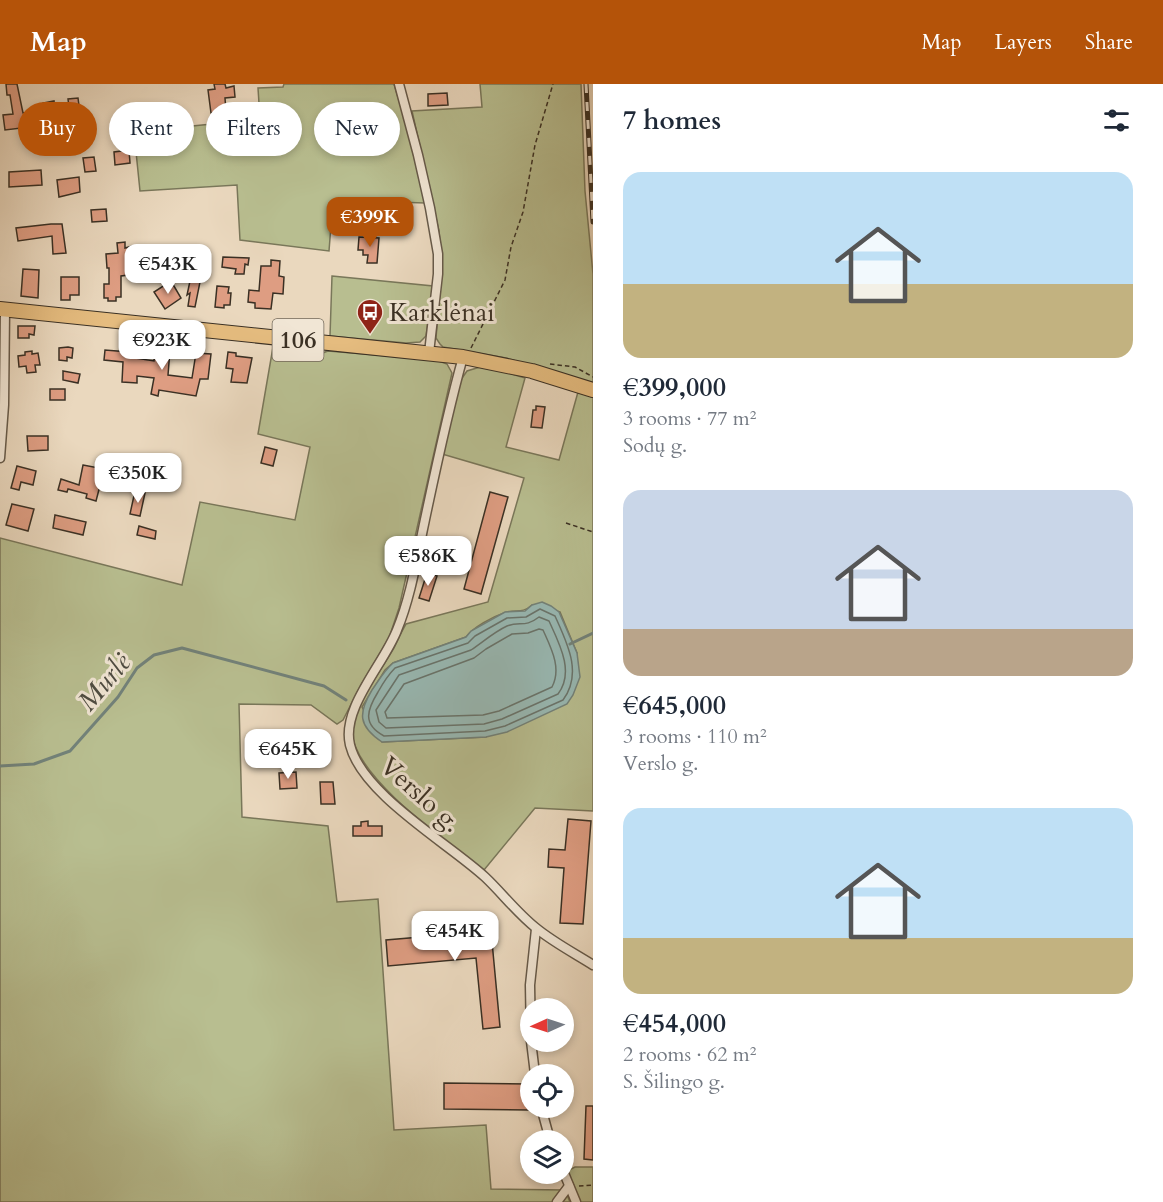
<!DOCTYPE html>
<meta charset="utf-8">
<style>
body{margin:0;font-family:Cardo,serif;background:#f2f2f3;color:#1f2937;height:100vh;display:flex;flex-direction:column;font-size:22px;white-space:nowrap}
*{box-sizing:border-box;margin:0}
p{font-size:20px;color:#747a83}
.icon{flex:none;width:33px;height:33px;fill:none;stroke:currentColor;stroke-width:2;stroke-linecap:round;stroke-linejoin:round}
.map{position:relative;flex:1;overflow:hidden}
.details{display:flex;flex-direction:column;background:#fff;width:570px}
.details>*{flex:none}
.top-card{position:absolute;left:18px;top:18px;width:484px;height:54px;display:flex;gap:12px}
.needle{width:39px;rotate:267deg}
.tools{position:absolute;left:520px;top:914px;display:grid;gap:12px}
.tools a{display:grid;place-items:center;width:54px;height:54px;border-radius:50%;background:#fff;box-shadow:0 3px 9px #0003;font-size:30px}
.price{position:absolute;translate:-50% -51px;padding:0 14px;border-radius:12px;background:#fff;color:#222;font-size:20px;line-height:39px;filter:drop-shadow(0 2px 3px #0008)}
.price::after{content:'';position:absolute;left:50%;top:36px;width:18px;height:14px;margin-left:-9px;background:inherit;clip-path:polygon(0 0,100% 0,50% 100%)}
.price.selected{background:#b45309;color:#fff}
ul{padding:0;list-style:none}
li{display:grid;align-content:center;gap:12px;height:318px;padding:0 30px}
li span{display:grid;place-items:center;height:186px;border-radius:18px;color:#555}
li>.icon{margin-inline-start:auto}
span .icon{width:108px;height:108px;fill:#fffc;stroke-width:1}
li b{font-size:26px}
h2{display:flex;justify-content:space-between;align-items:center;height:72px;padding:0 30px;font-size:26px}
.chip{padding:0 21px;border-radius:27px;background:#fff;box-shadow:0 3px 9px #0003;font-size:21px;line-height:54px}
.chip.selected{background:#b45309;color:#fff}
header{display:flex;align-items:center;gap:36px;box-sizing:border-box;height:84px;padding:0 30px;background:#b45309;color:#fff}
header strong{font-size:28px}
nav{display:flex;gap:33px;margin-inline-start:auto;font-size:21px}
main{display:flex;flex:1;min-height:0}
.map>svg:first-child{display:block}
.green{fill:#b8be90;stroke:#79775a;stroke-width:1.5;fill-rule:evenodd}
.water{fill:#98b9b4;stroke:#72827a;stroke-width:1.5}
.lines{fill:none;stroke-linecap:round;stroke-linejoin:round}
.shore{stroke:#69746c;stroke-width:1.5}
.stream{stroke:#72827a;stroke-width:3}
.building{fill:#de9d82;stroke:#3a3024;stroke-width:1.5}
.minor-casing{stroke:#665a4a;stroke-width:11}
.primary-casing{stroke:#3a3024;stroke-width:16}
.path{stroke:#3a3024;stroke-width:1.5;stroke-dasharray:4.5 3;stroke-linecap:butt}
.minor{stroke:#f1e6d5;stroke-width:8}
.primary{stroke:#e5bc7f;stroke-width:14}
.rail-casing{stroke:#3a3024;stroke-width:5}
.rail{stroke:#f1e6d5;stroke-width:3;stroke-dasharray:9;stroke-linecap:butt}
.labels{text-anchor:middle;stroke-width:6;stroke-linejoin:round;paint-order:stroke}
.shield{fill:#f1e6d5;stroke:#716759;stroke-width:1.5}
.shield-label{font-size:24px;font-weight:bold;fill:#3a3024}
.poi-label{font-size:26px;fill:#3a3024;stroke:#f1e6d5;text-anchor:start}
.street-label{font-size:26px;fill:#3a3024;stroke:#f1e6d5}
.water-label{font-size:27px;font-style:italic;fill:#4d4b41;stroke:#f1e6d5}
</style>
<header>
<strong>Map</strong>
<nav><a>Map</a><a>Layers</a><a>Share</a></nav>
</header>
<main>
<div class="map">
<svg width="593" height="1118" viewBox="0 0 593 1118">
<rect width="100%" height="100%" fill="#ead8be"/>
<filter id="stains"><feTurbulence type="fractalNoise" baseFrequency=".00333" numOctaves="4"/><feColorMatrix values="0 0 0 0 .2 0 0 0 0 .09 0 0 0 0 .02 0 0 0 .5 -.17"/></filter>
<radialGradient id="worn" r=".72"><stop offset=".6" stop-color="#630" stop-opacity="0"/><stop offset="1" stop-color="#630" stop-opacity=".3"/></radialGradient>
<g class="green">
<path d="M284 0H394L407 43 425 119 333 116 329 167 240 156 237 101 140 107 134 48 260 35 258 4 283 3Z"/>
<path d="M480 0H581L585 107 593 190V300L506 274 443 263 440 260 436 254 442 183 439 147 412 27 482 23Z"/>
<path d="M332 192 433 202 426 252 420 258 406 259 330 252Z"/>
<path d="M273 263C291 268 311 274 328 267L436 276 447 280 452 289 399 524 389 554 361 601 343 636 337 640 311 621 239 620 242 733 328 742 337 818 378 815 394 1046 486 1041 491 1105 565 1106 570 1118H0V454L182 501 200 418 295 436 310 363 258 350Z"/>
<path d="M480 283H488L525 294 506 363 559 376 578 308 593 313V727L535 724 484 786C450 760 350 691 352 645 353 623 382 585 394 564 398 556 401 548 406 540L488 518 524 394 442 370 460 297 467 287ZM532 521 560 528 577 569 486 653 382 658 362 623 385 586 393 579 466 553C474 543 492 533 504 529 516 524 521 531 532 521Z"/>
<path d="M575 1083H593V1118H580L567 1087Z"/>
</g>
<path class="water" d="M542 518 551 522 559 528 577 569 580 593 573 611 567 620 507 648 486 653 382 658C358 642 358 629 372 606 379 596 384 587 393 579L466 553 471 547 505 528 525 527 532 521Z"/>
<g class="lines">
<g class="shore">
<path d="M540 525 555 532C567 559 583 589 563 616L505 642 485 647 384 652C362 640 367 626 378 608 383 599 388 591 395 584L468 559 475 552 507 534 526 533Z"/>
<path d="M539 533 549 537C559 559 575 588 558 610L502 635 484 640 386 644 379 638 376 626 399 591 471 566C483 558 494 548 507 542 520 537 525 544 539 533Z"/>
<path d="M539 545 543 546C551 564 562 584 552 603L499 627 483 631 387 634 385 628 404 600 474 574 486 565 512 550 528 549Z"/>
</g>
<g class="stream">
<path d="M570 560 593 549"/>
<path d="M0 682 34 680 70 667 118 613 137 584 154 571 182 564 324 602 346 616"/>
</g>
</g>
<g class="building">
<path d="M6 0H17L23 29 44 27 43 19 54 17 55 25 69 23 68 15 78 14 81 37 55 41V43L41 45V42H38L5 46 3 31 13 30 10 11H7Z"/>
<path d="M214 0H225L226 4 234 2 235 13 225 14 226 28 211 29 208 6 215 5Z"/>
<path d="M447 9 448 21 428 22V10Z"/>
<path d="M129 66 130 79 115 81 114 68Z"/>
<path d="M94 73 96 87 85 88 83 74Z"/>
<path d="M41 86 42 101 9 103V88Z"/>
<path d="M79 93 80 108 59 113 57 96Z"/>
<path d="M344 120 362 121V130H359V146H343Z"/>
<path d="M106 125 107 137 92 138 91 126Z"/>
<path d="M51 140H62L66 169 53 170 52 152 18 157 16 144Z"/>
<path d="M359 153 379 154 377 179H367L368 171H363V166H358Z"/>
<path d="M125 158V164L133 162 137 190 121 192V213H116V217H108V214H104V200H109V184H107L106 170 118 169 117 159Z"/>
<path d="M223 173 249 174 248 181 245 180 244 190H235L236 185 222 183Z"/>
<path d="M271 176 280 177 279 192 284 193 283 210 273 209 271 225 255 224V219L248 218 249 206 259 207 261 182H271Z"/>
<path d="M23 185 39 186 38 214 21 212Z"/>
<path d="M61 193H79V211H70V216H61Z"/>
<path d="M171 197 181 214 165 225 154 208Z"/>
<path d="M190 197 200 198 195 223 188 222 190 209 187 211Z"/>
<path d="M217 202 229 203 228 209H231L230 221H224V224L215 223Z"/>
<path d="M18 242H35L34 251 29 250V254H18Z"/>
<path d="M68 263 73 264 72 274 67 273V277L59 276V264Z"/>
<path d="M155 265 170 266 168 291 192 294 196 269 211 270 208 295H200L196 312 159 306 158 312 151 310 154 294 137 292V299L122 298 123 278 104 276 105 266 129 268 128 273 154 277Z"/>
<path d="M32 267V270L38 269 40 281H35L36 288 27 289 26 282 19 283 18 272 25 271V268Z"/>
<path d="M228 268 236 269V272L252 274 247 299 231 298 233 285 226 284Z"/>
<path d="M63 287 80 290 78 299 63 296Z"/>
<rect x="50" y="305" width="15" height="11"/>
<path d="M536 322 545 323 542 344 531 343 533 326H536Z"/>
<path d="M27 352H48V366L28 367Z"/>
<path d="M265 363 277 366 273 382 261 379Z"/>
<path d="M83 381 99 384 97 393 102 394 96 417 86 414 87 410 68 405 67 408 58 406 61 395 79 401Z"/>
<path d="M17 382 36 387 33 401 21 398 19 406 11 404Z"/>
<path d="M135 407 145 409 140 432 130 430Z"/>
<path d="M490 408 508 413 481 510 464 505Z"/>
<path d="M12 420 34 425 28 447 6 441Z"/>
<path d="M55 431 86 438 83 451 53 444Z"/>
<path d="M139 442 156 447 155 455 137 451Z"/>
<path d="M427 489 437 492 429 517 419 514Z"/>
<path d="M285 648H305L304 673 285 672Z"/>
<path d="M296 688 297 704 280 705 279 689Z"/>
<path d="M320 698H333L335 720H321Z"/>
<path d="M568 735 591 737 583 840 560 839 564 784 548 783 549 765 565 766Z"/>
<path d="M368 737V742H382V752H353V742H361V738Z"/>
<path d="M491 847 500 943 483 945 476 874 388 882 386 856Z"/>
<path d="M444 999 529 1000V1026L444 1025Z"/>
<path d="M586 1022H593V1076L584 1075Z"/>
</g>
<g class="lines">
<g class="minor-casing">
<g id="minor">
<path d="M399 0 418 71 430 124 438 170V190L429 269"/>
<path d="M463 273C447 330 435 388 423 445 416 479 410 515 397 546 384 580 341 624 350 661 362 710 448 759 485 793 502 809 517 829 536 844 553 858 574 869 593 881"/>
<path d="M0 374 4 321 5 226"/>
<path d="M531 956 530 901 536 845"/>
<path d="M531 957 535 990"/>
<path d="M541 1023 550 1056"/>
<path d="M564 1089 576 1118"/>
<path d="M557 1118 569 1102"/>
</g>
</g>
<g class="primary-casing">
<path id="primary" d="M0 225 463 273 532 287 593 306"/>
</g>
<g class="path">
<path d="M471 264 505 196 511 163 523 128 535 61 553 0"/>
<path d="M550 280 575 283 593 293"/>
<path d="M566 439 593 448"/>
<path d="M579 1102 593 1101"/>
</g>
<use href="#minor" class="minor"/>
<use href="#primary" class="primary"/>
<g class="rail-casing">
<path id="rail" d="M586 0 593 138"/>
</g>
<use href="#rail" class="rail"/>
</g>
<defs>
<g id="bus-pin" transform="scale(1.35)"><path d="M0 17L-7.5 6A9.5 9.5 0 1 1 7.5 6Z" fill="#8f2418" stroke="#f1e6d5"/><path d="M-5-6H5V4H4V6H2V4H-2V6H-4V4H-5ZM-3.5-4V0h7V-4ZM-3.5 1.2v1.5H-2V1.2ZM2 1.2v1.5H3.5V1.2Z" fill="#fff"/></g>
</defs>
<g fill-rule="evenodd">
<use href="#bus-pin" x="370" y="228"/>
</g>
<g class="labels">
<rect class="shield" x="272.5" y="235" width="51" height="42" rx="4.5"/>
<g class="shield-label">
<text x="298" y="264">106</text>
</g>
<g class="poi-label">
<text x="389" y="237">Karklėnai</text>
</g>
<g class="street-label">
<text transform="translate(421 710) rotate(42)" y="9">Verslo g.</text>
</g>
<g class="water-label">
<text transform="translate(104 598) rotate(-50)" y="9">Murlė</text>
</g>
</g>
<rect width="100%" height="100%" filter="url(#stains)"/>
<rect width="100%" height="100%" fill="url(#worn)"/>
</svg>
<div class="tools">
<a><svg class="needle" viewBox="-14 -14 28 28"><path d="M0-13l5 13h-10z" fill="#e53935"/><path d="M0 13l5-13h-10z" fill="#747a83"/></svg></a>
<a><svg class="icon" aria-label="locate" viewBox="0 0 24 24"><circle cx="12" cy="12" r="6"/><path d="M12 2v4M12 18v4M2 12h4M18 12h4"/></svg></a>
<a><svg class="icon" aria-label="layers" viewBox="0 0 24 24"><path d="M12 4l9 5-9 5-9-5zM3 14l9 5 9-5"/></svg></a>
</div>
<b class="price selected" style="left:370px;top:164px">€399K</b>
<b class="price" style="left:168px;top:211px">€543K</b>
<b class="price" style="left:162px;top:287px">€923K</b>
<b class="price" style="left:138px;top:420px">€350K</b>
<b class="price" style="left:428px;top:503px">€586K</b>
<b class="price" style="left:288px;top:696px">€645K</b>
<b class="price" style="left:455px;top:878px">€454K</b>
<div class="top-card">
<a class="chip selected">Buy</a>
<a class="chip">Rent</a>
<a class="chip">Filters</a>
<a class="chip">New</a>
</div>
</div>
<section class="details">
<h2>7 homes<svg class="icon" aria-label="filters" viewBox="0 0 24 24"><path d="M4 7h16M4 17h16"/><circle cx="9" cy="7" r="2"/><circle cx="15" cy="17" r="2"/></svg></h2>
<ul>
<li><span style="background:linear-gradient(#bfe0f5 60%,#c2b280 0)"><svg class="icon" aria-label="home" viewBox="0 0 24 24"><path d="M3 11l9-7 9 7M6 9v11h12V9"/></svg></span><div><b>€399,000</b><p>3 rooms · 77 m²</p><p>Sodų g.</p></div></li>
<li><span style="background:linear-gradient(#c9d6e8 75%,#b9a48a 0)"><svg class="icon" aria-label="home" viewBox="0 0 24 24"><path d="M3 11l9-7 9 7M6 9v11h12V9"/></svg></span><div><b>€645,000</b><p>3 rooms · 110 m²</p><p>Verslo g.</p></div></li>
<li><span style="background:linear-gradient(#bfe0f5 70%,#c2b280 0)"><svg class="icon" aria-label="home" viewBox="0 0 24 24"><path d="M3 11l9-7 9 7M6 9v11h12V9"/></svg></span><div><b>€454,000</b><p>2 rooms · 62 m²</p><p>S. Šilingo g.</p></div></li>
</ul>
</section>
</main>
